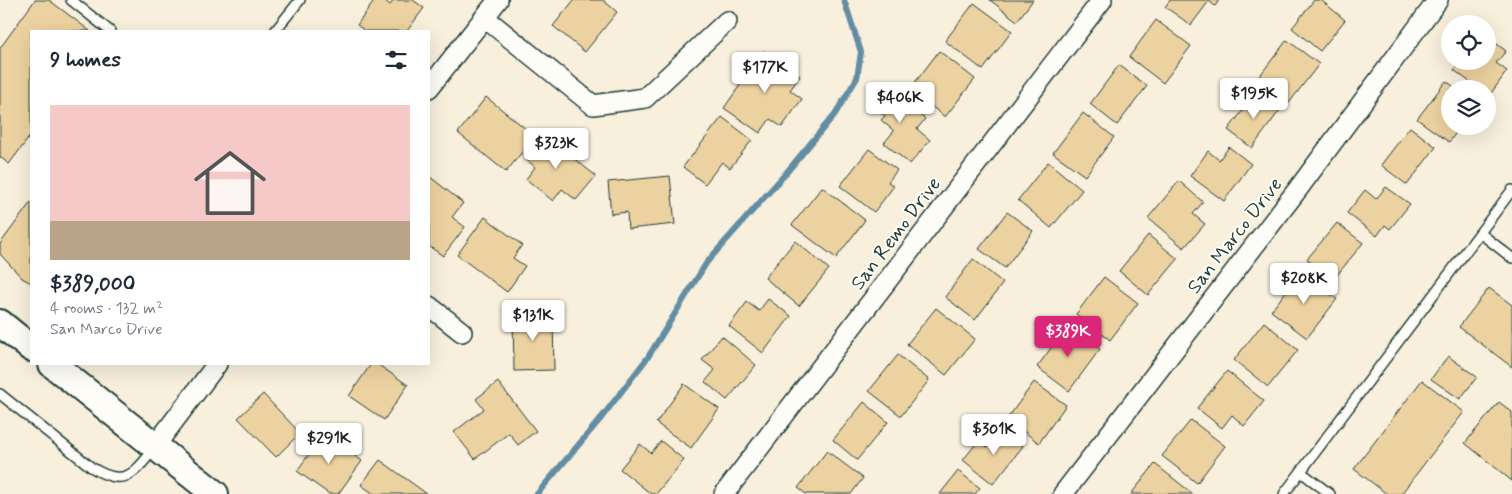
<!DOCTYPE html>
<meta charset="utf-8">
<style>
body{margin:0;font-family:Mynerve,sans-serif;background:#f6f6f7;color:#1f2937;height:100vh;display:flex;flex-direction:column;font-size:19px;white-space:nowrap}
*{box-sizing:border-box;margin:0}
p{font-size:16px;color:#747a83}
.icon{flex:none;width:28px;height:28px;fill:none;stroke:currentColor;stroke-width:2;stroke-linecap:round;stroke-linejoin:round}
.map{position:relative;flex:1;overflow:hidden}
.sheet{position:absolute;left:30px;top:30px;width:400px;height:335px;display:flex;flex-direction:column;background:#fff;border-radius:0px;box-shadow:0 5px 20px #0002}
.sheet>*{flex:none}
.fabs{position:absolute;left:1441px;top:15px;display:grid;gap:10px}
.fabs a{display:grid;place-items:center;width:55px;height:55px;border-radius:50%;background:#fff;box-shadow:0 5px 20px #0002;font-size:25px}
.price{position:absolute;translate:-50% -42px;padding:0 11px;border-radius:5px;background:#fff;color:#222;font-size:16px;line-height:32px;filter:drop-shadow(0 1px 2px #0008)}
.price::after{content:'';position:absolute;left:50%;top:30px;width:15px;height:11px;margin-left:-8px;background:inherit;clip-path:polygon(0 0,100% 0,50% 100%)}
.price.current{background:#db2777;color:#fff}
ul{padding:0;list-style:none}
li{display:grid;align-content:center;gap:10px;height:265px;padding:0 20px}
li span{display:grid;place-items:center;height:155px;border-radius:0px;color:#555}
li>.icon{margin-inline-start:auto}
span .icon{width:90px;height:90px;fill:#fffc;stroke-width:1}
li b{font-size:21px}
h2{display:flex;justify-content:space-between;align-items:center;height:60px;padding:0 20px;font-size:21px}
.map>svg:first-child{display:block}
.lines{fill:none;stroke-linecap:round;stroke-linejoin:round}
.stream{stroke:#638da3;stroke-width:6}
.building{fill:#edd2a1;stroke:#1f3d34}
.lane-casing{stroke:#1f3d34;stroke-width:12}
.street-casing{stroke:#1f3d34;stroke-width:22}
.secondary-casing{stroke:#1f3d34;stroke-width:30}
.lane{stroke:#fdfcf7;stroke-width:9}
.street{stroke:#fdfcf7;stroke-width:19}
.secondary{stroke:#fdfcf7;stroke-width:26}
.labels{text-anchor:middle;stroke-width:4;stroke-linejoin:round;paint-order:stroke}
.street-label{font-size:20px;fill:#1f3d34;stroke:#fdfcf7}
</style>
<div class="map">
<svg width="1512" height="494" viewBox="0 0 1512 494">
<rect width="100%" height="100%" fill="#f8efdd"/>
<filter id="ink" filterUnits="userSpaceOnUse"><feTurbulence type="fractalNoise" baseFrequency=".02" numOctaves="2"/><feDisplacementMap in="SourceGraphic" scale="10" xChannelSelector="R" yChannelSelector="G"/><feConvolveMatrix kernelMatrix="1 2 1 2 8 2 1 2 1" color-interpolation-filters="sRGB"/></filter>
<g filter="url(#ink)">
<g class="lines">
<path class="stream" d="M537 494 602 417 648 357 707 262 786 173 835 114 857 78 861 52 844 0"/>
</g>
<g class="building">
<path d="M35 0H49L90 31H31V135L9 164 0 157V48Z"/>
<path d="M375 0H384L390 5 394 0H413L424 8 407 31H365L357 25Z"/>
<path d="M574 0H603L617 12 585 52 553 26Z"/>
<path d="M990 0H1033L1017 21Z"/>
<path d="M1170 0H1219L1215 6 1209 1 1191 25 1165 7Z"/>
<path d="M1314 0H1321L1345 20 1320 51 1292 28Z"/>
<path d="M974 3 1012 31 983 70 945 41Z"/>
<path d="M1156 20 1191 46 1163 83 1129 57Z"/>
<path d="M1488 37 1506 51 1496 63 1507 71 1489 96 1488 89H1479L1454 70 1461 61H1488Z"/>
<path d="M1287 40 1319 64 1289 103 1258 78Z"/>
<path d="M764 51 800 76 790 90 802 99 782 127 770 119 760 133 724 108Z"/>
<path d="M939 51 975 79 945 117 910 89Z"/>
<path d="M1119 65 1147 86 1117 125 1090 104Z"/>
<path d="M1446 81 1457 89H1450V126H1461L1449 142 1417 119Z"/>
<path d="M882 84 925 119 917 129 930 140 910 164 884 143 894 131 881 120 885 116 867 102Z"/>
<path d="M1256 93 1280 110 1252 148 1228 130Z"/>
<path d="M486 97 535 136 506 172 458 133Z"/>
<path d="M1083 113 1114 137 1085 176 1053 153Z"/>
<path d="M722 117 752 140 730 168 722 162 705 184 683 167Z"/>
<path d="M1410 127 1436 147 1407 185 1381 165Z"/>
<path d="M541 132 596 176 576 200 562 189 553 201 526 179 535 167 522 156Z"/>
<path d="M1229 147 1251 164 1224 201 1190 176 1208 151 1219 160Z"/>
<path d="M869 149 897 170 888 182 894 186 874 212 840 186Z"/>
<path d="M1048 162 1082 190 1051 228 1018 200Z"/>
<path d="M429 176 463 203 452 217 465 227 443 256 429 246Z"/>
<path d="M670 176 675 224 628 229 627 212 611 214 608 182Z"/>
<path d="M1179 181 1203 202 1193 214 1205 224 1184 248 1148 218Z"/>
<path d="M822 187 865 220 836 258 792 225Z"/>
<path d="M1386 187 1410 204 1390 229 1385 225 1377 236 1347 213 1365 190 1376 199Z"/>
<path d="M31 202V283L22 278 0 254V244Z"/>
<path d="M1007 212 1033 231 1005 268 979 249Z"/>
<path d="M485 217 522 245 513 258 525 266 507 292 457 255Z"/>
<path d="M1337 223 1363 243 1333 280 1307 259Z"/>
<path d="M1148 235 1178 259 1148 295 1119 271Z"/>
<path d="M795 241 829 269 799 306 765 278Z"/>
<path d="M973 259 1003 283 975 320 945 297Z"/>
<path d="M1301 272 1337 299 1307 338 1271 311Z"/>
<path d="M1104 277 1138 303 1110 340 1076 314Z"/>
<path d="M1489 288 1512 305V367L1459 327Z"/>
<path d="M768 299 791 316 763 353 729 326 747 302 759 311Z"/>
<path d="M936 308 975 339 946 375 907 344Z"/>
<path d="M513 314H553L554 370 514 371Z"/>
<path d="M1264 322 1298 350 1268 387 1234 360Z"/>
<path d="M1068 325 1100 349 1069 391 1037 367Z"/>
<path d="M722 336 756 365 727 400 705 382 715 370 702 360Z"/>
<path d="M898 355 929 380 901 416 869 391Z"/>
<path d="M1448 356 1477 377 1460 399 1431 379Z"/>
<path d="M371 364H377L408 385 384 420 349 396Z"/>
<path d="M1227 371 1264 401 1244 426 1232 415 1222 428 1197 408Z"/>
<path d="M1422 380 1464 412 1401 494H1387L1354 469Z"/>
<path d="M498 382 536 431 518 445 509 433 475 459 454 432 484 409 476 399Z"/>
<path d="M1034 382 1066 405 1039 443 1007 419Z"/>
<path d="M684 384 719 409 691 448 656 423Z"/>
<path d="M263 394 300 433 276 457 238 418Z"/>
<path d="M864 402 888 422 857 460 833 440Z"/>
<path d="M1499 402 1512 412V481L1465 443Z"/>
<path d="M1191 420 1225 446 1197 483 1162 456Z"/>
<path d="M1002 428 1023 446 993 484 963 460 979 440 987 447Z"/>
<path d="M324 433 362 461 338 494H329L297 471Z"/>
<path d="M661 441 684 460 656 494H651L620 469 640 444 651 453Z"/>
<path d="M827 451 863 478 851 494H806L798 488Z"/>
<path d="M380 460 427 494H374L361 485Z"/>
<path d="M1155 464 1193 494H1131Z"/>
<path d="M958 471 980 488 975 494H940Z"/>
</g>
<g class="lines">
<g class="lane-casing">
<g id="lane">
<path d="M71 0 110 31"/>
<path d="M275 31 300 0"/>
<path d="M1480 233 1512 258"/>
<path d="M0 394 91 467C124 488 133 475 154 449"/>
<path d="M1301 472 1330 494"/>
<path d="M1284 494 1512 190"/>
</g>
</g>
<g class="street-casing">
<g id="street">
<path d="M485 18 593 105 645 98 727 21"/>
<path d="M429 88 498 0"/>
<path d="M429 306 462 332"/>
<path d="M155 446 217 364"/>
<path d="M724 494 1102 0"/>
<path d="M1063 494 1298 189 1438 0"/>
</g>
</g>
<g class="secondary-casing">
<g id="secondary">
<path d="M0 323 31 348"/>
<path d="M52 364 215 494"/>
</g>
</g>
<use href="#lane" class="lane"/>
<use href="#street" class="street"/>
<use href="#secondary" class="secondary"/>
</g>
</g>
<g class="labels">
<g class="street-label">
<text transform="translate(895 233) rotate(-53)" y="7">San Remo Drive</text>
<text transform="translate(1234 235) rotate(-52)" y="7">San Marco Drive</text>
</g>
</g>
</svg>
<div class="fabs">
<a><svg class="icon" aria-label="locate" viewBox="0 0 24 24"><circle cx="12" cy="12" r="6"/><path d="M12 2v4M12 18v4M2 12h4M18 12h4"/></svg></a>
<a><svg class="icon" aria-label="layers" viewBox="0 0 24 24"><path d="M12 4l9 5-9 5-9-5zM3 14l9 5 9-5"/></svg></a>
</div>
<b class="price" style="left:765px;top:94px">$177K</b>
<b class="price" style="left:1254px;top:120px">$195K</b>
<b class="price" style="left:900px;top:124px">$406K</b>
<b class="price" style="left:556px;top:170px">$323K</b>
<b class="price" style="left:1304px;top:305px">$208K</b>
<b class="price" style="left:533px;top:342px">$131K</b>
<b class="price current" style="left:1068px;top:358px">$389K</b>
<b class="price" style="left:994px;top:456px">$301K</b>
<b class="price" style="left:329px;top:465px">$291K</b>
<section class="sheet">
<h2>9 homes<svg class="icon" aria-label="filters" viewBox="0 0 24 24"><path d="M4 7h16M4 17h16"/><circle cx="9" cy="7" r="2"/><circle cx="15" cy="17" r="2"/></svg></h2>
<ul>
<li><span style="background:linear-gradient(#f6c9c9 75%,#b9a48a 0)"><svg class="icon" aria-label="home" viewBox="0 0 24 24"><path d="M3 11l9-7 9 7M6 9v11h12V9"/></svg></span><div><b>$389,000</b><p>4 rooms · 132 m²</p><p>San Marco Drive</p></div></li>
</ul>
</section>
</div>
